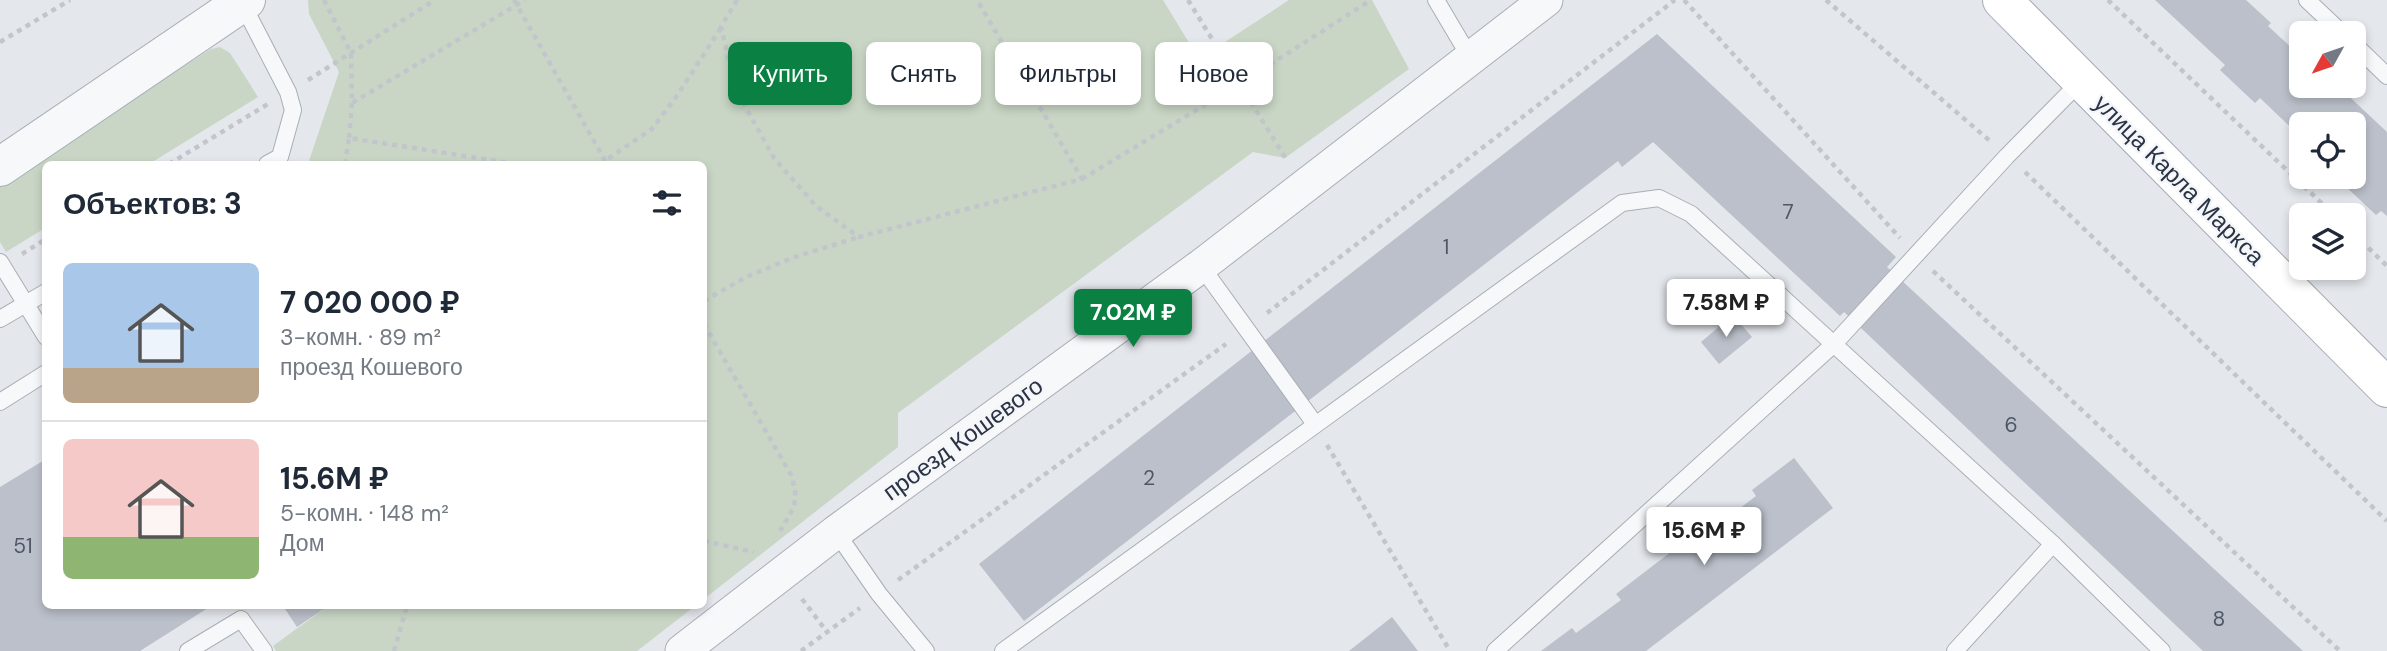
<!DOCTYPE html>
<html lang="ru">
<meta charset="utf-8">
<style>
body{margin:0;font-family:"DM Sans",sans-serif;background:#f2f2f3;color:#1f2937;height:100vh;display:flex;flex-direction:column;font-size:26px;white-space:nowrap}
*{box-sizing:border-box;margin:0}
p{font-size:23px;color:#747a83}
.icon{flex:none;width:38px;height:38px;fill:none;stroke:currentColor;stroke-width:2;stroke-linecap:round;stroke-linejoin:round}
.map{position:relative;flex:1;overflow:hidden}
.details{position:absolute;left:42px;top:161px;width:665px;height:448px;display:flex;flex-direction:column;background:#fff;border-radius:10px;box-shadow:0 4px 10px #0003}
.details>*{flex:none}
.top-card{position:absolute;left:728px;top:42px;width:665px;height:63px;display:flex;gap:14px}
.needle{width:46px;rotate:230deg}
.tools{position:absolute;left:2289px;top:21px;display:grid;gap:14px}
.tools a{display:grid;place-items:center;width:77px;height:77px;border-radius:10px;background:#fff;box-shadow:0 4px 10px #0003;font-size:35px}
.price{position:absolute;translate:-50% -60px;padding:0 16px;border-radius:7px;background:#fff;color:#222;font-size:23px;line-height:46px;filter:drop-shadow(0 2px 4px #0008)}
.price::after{content:'';position:absolute;left:50%;top:42px;width:21px;height:16px;margin-left:-10px;background:inherit;clip-path:polygon(0 0,100% 0,50% 100%)}
.price.selected{background:#0b8043;color:#fff}
ul{padding:0;list-style:none}
li{display:flex;align-items:center;gap:21px;height:175px;padding:0 21px}
li+li{border-top:2px solid #e0e1e3}
li span{display:grid;place-items:center;flex:none;width:196px;height:140px;border-radius:10px;color:#555}
li>.icon{margin-inline-start:auto}
span .icon{width:84px;height:84px;fill:#fffc;stroke-width:1}
li b{font-size:30px}
h2{display:flex;justify-content:space-between;align-items:center;height:84px;padding:0 21px;font-size:30px}
.tag{padding:0 24px;border-radius:10px;background:#fff;box-shadow:0 4px 10px #0003;font-size:24px;line-height:63px}
.tag.selected{background:#0b8043;color:#fff}
.map>svg:first-child{display:block}
.green{fill:#c9d6c5}
.building{fill:#bbc0ca}
.lines{fill:none;stroke-linecap:round;stroke-linejoin:round}
.service-casing{stroke:#a9aeb7;stroke-width:18}
.minor-casing{stroke:#a9aeb7;stroke-width:35}
.tertiary-casing{stroke:#a9aeb7;stroke-width:40}
.primary-casing{stroke:#a3abb8;stroke-width:40}
.path{stroke:#c2c5cb;stroke-width:4.5;stroke-dasharray:5 5;stroke-linecap:butt}
.service{stroke:#f7f8fa;stroke-width:16}
.minor{stroke:#f7f8fa;stroke-width:33}
.tertiary{stroke:#f7f8fa;stroke-width:38}
.primary{stroke:#fff;stroke-width:38}
.labels{text-anchor:middle;stroke-width:5;stroke-linejoin:round;paint-order:stroke}
.number-label{font-size:21px;fill:#4f5766}
.street-label{font-size:24px;fill:#2b3445;stroke:#f4f6f9}
</style>
<div class="map">
<svg width="2387" height="651" viewBox="0 0 2387 651">
<rect width="100%" height="100%" fill="#e4e7ec"/>
<g class="green">
<path d="M308 0H1163L1199 59 1289 0H1372L1409 69 1285 158 1253 152 898 413V447L704 599V164H308L339 72 309 14Z"/>
<path d="M220 47 230 53 258 97 149 164H46L45 228 6 252 0 242V184L211 49Z"/>
<path d="M328 606H695L637 651H276L273 646Z"/>
</g>
<g class="building">
<path d="M2155 0H2246L2271 23 2268 26 2295 51 2297 48 2301 52V86H2338L2387 132V216L2381 211 2376 215 2342 183 2346 179 2344 177H2354V124H2301V137L2260 98 2255 103 2220 70 2225 65Z"/>
<path d="M1657 34 1896 257 1887 267 2303 651H2203L1844 312 1840 316 1653 142 1622 167 1618 161 1024 621 979 564Z"/>
<path d="M1733 315 1752 337 1719 364 1701 342Z"/>
<path d="M1794 458 1833 508 1646 651H1541L1572 628 1576 633 1621 600 1616 594 1706 525 1710 531 1756 496 1752 490Z"/>
<path d="M46 459V606H211L140 651H0V487Z"/>
<path d="M283 606H328L297 627Z"/>
<path d="M1392 617 1418 651H1349Z"/>
</g>
<g class="lines">
<g class="service-casing">
<g id="service">
<path d="M1436 0 1471 59"/>
<path d="M2307 0 2342 33"/>
<path d="M242 3 288 92 293 110 280 157 267 164"/>
<path d="M2354 44 2387 76"/>
<path d="M0 262 46 337"/>
<path d="M1201 266 1315 424"/>
<path d="M0 319 46 292"/>
<path d="M0 402 46 373"/>
<path d="M836 532 879 594 926 651"/>
<path d="M188 651 241 619 264 651"/>
<path d="M1003 651 1622 203 1659 198 1691 214 2053 544"/>
<path d="M1495 651 1834 344 2007 156 2081 81"/>
<path d="M1955 651 2053 544 2162 651"/>
</g>
</g>
<g class="minor-casing">
<path id="minor" d="M682 651 836 532 1201 266 1546 0"/>
</g>
<g class="tertiary-casing">
<path id="tertiary" d="M0 167 246 0"/>
</g>
<g class="primary-casing">
<path id="primary" d="M2002 0 2387 388"/>
</g>
<g class="path">
<path d="M324 0 351 53 352 103 525 0"/>
<path d="M514 0 607 164"/>
<path d="M737 0 721 27 736 90 774 158 816 206 859 237 1082 179 977 0"/>
<path d="M1188 0 1286 159"/>
<path d="M1684 0 1900 238"/>
<path d="M1826 0 1990 141"/>
<path d="M2108 0 2334 215"/>
<path d="M0 42 70 0"/>
<path d="M308 80 435 0"/>
<path d="M349 138 352 103"/>
<path d="M169 164 268 104"/>
<path d="M345 164 349 138 516 164"/>
<path d="M600 164 652 129 676 97 721 28"/>
<path d="M2025 172 2387 521"/>
<path d="M1082 179 1238 85 1371 0"/>
<path d="M2354 234 2387 266"/>
<path d="M22 254 46 239"/>
<path d="M1933 271 2340 651"/>
<path d="M704 301 746 277 792 258 859 237"/>
<path d="M1267 313 1675 0"/>
<path d="M704 324 791 475C800 503 794 507 780 531"/>
<path d="M1327 445 1450 651"/>
<path d="M704 541 754 552"/>
<path d="M898 580 1226 344"/>
<path d="M802 599 827 632"/>
<path d="M394 651 407 606"/>
<path d="M801 651 860 608"/>
</g>
<use href="#service" class="service"/>
<use href="#minor" class="minor"/>
<use href="#tertiary" class="tertiary"/>
<use href="#primary" class="primary"/>
</g>
<g class="labels">
<g class="number-label">
<text x="1788" y="219">7</text>
<text x="1446" y="254">1</text>
<text x="2011" y="432">6</text>
<text x="1149" y="485">2</text>
<text x="23" y="553">51</text>
<text x="2219" y="626">8</text>
</g>
<g class="street-label">
<text transform="translate(2179 180) rotate(45)" y="8">улица Карла Маркса</text>
<text transform="translate(963 439) rotate(-36)" y="8">проезд Кошевого</text>
</g>
</g>
</svg>
<div class="tools">
<a><svg class="needle" viewBox="-14 -14 28 28"><path d="M0-13l5 13h-10z" fill="#e53935"/><path d="M0 13l5-13h-10z" fill="#747a83"/></svg></a>
<a><svg class="icon" aria-label="locate" viewBox="0 0 24 24"><circle cx="12" cy="12" r="6"/><path d="M12 2v4M12 18v4M2 12h4M18 12h4"/></svg></a>
<a><svg class="icon" aria-label="layers" viewBox="0 0 24 24"><path d="M12 4l9 5-9 5-9-5zM3 14l9 5 9-5"/></svg></a>
</div>
<b class="price" style="left:1726px;top:339px">7.58M ₽</b>
<b class="price selected" style="left:1133px;top:349px">7.02M ₽</b>
<b class="price" style="left:1704px;top:567px">15.6M ₽</b>
<div class="top-card">
<a class="tag selected">Купить</a>
<a class="tag">Снять</a>
<a class="tag">Фильтры</a>
<a class="tag">Новое</a>
</div>
<section class="details">
<h2>Объектов: 3<svg class="icon" aria-label="filters" viewBox="0 0 24 24"><path d="M4 7h16M4 17h16"/><circle cx="9" cy="7" r="2"/><circle cx="15" cy="17" r="2"/></svg></h2>
<ul>
<li><span style="background:linear-gradient(#a9c7e8 75%,#b9a48a 0)"><svg class="icon" aria-label="home" viewBox="0 0 24 24"><path d="M3 11l9-7 9 7M6 9v11h12V9"/></svg></span><div><b>7 020 000 ₽</b><p>3-комн. · 89 m²</p><p>проезд Кошевого</p></div></li>
<li><span style="background:linear-gradient(#f6c9c9 70%,#8fb573 0)"><svg class="icon" aria-label="home" viewBox="0 0 24 24"><path d="M3 11l9-7 9 7M6 9v11h12V9"/></svg></span><div><b>15.6M ₽</b><p>5-комн. · 148 m²</p><p>Дом</p></div></li>
</ul>
</section>
</div>
